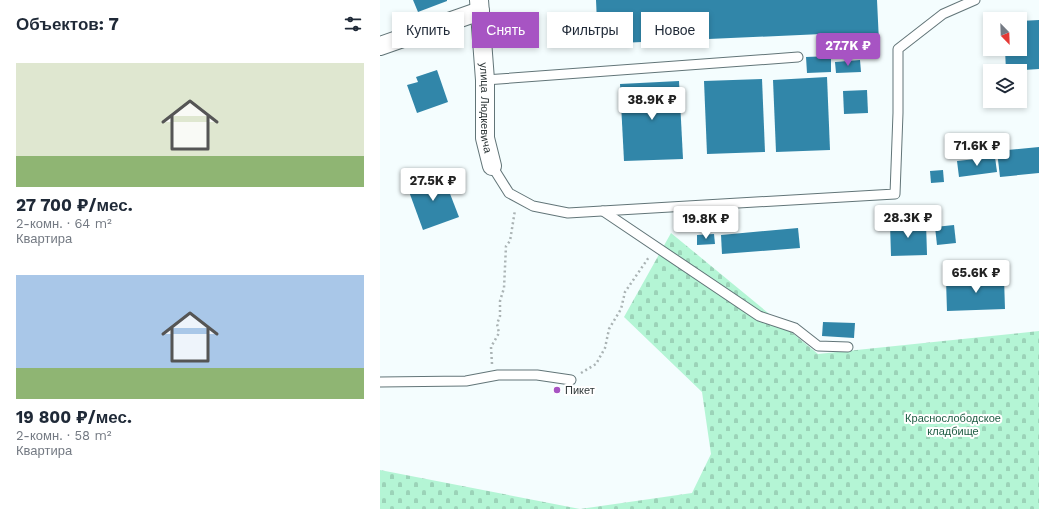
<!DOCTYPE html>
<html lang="ru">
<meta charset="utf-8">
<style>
body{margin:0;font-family:"Work Sans",sans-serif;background:#f2f2f3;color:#1f2937;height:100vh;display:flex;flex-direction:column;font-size:15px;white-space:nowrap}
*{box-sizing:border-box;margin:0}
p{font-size:13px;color:#747a83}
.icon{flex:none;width:22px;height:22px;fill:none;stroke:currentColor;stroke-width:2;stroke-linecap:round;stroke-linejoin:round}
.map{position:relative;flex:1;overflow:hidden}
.details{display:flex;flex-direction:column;background:#fff;width:380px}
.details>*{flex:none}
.hud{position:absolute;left:12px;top:12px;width:380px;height:36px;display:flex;gap:8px}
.needle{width:26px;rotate:157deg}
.buttons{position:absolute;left:603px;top:12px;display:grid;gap:8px}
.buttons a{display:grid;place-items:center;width:44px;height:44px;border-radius:0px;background:#fff;box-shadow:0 2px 6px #0003;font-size:20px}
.price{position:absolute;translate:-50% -34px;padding:0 9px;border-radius:4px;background:#fff;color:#222;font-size:13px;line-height:26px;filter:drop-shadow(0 1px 2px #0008)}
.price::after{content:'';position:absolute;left:50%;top:24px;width:12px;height:9px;margin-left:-6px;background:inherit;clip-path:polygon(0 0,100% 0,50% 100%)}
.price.active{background:#a754c3;color:#fff}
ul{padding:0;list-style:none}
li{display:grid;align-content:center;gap:8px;height:212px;padding:0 16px}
li span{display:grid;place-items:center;height:124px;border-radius:0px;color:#555}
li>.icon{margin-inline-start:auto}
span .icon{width:72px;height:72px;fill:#fffc;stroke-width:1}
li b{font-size:17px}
h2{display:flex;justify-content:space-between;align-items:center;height:48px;padding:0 16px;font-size:17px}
.pill{padding:0 14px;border-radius:0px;background:#fff;box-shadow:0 2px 6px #0003;font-size:14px;line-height:36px}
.pill.active{background:#a754c3;color:#fff}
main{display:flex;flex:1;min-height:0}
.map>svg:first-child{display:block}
.cemetery{fill:url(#cemetery-stones)}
.building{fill:#3186a9}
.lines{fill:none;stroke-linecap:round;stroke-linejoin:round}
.lane-casing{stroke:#627578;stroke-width:11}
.street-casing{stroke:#627578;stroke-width:20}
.path{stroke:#aab3b4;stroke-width:2.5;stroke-dasharray:2 3;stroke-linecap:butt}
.lane{stroke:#fff;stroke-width:9}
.street{stroke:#fff;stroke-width:18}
.poi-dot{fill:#a754c3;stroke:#fff;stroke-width:1.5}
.labels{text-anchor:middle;stroke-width:4;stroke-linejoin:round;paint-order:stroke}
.street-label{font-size:11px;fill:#2e3738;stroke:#fff}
.poi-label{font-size:11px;fill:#2e3738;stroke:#fff;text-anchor:start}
.park-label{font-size:11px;fill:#215e45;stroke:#fff}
</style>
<main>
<section class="details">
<h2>Объектов: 7<svg class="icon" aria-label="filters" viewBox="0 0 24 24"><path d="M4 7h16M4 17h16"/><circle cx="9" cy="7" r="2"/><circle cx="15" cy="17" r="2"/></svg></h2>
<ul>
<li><span style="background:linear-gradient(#dfe7d0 75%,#8fb573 0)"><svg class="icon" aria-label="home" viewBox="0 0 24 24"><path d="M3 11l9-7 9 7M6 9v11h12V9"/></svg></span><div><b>27 700 ₽/мес.</b><p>2-комн. · 64 m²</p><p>Квартира</p></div></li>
<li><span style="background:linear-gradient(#a9c7e8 75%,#8fb573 0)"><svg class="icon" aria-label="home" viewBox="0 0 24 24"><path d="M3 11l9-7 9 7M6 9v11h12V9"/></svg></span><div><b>19 800 ₽/мес.</b><p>2-комн. · 58 m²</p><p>Квартира</p></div></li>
</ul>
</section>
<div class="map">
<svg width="659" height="509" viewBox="0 0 659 509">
<defs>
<pattern id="cemetery-stones" width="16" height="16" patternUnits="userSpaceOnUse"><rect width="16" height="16" fill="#b4f5d5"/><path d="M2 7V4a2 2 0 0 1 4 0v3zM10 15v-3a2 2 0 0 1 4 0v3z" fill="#9bd3b8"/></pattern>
</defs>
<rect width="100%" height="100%" fill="#f4fdfe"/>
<path class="cemetery" d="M291 233 438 354 659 331V509H0V470L200 509 312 493 331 454 322 392 244 317Z"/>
<g class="building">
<path d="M33 0H67V1L38 12Z"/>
<path d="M216 0H497L499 42 442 45V34L173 46V25L217 23Z"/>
<path d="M659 20V69L626 71 625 49H640V21Z"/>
<path d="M451 56V72L427 73 426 57Z"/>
<path d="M480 60 481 72 456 73 455 62Z"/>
<path d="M57 70 68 102 37 113 27 85 38 82 36 77Z"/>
<path d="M447 77 450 150 396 152 393 80Z"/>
<path d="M382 79 385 152 327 154 324 81Z"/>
<path d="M299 81 303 159 244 161 240 84Z"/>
<path d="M487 90 488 113 464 114 463 91Z"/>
<path d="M659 147V173L620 177 617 151Z"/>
<path d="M615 157 617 172 579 177 577 161Z"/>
<path d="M563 170 564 182 551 183 550 171Z"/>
<path d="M62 173 79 217 43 230 27 186Z"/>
<path d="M546 222 547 255 511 256 510 223Z"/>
<path d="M574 225 576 243 557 245 555 227Z"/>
<path d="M418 228 420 248 342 254 341 235Z"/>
<path d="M334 234 335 244 317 245V235Z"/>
<path d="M624 278 625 309 567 311 566 280Z"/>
<path d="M443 322 475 323 474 338 442 336Z"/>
</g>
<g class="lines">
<g class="lane-casing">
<g id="lane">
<path d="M105 80 418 57"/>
<path d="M112 166 129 193 153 206 188 213 515 194 518 113V49L563 14 595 0"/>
<path d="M223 211 379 316 415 328 438 346 468 347"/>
<path d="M0 382 86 381 118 375H157L191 380"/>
</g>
</g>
<g class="street-casing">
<g id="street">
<path id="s1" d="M99 0 105 80V138L112 166"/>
<path d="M0 46 100 11"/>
</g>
</g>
<g class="path">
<path d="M112 364 111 347 119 333 117 324 120 316V301L124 288 126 246 130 241 135 210"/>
<path d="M201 373 216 364 225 348 229 329 241 309 245 292 269 257"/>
</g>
<use href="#lane" class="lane"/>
<use href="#street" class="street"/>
</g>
<circle class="poi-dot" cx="177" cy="390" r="4"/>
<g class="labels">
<g class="street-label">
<text dy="4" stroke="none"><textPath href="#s1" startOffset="108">улица Людкевича</textPath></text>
</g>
<g class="poi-label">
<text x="185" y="394">Пикет</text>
</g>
<g class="park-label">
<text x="573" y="422">Краснослободское<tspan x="573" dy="13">кладбище</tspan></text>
</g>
</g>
</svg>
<div class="buttons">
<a><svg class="needle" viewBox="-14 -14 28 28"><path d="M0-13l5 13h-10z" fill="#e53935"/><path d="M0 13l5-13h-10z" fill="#747a83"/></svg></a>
<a><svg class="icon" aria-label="layers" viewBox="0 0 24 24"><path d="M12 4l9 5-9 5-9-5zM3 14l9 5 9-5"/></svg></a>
</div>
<b class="price active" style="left:468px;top:67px">27.7K ₽</b>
<b class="price" style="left:272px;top:121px">38.9K ₽</b>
<b class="price" style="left:597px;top:167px">71.6K ₽</b>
<b class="price" style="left:53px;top:202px">27.5K ₽</b>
<b class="price" style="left:528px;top:239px">28.3K ₽</b>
<b class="price" style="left:326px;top:240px">19.8K ₽</b>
<b class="price" style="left:596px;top:294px">65.6K ₽</b>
<div class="hud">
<a class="pill">Купить</a>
<a class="pill active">Снять</a>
<a class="pill">Фильтры</a>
<a class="pill">Новое</a>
</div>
</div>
</main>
